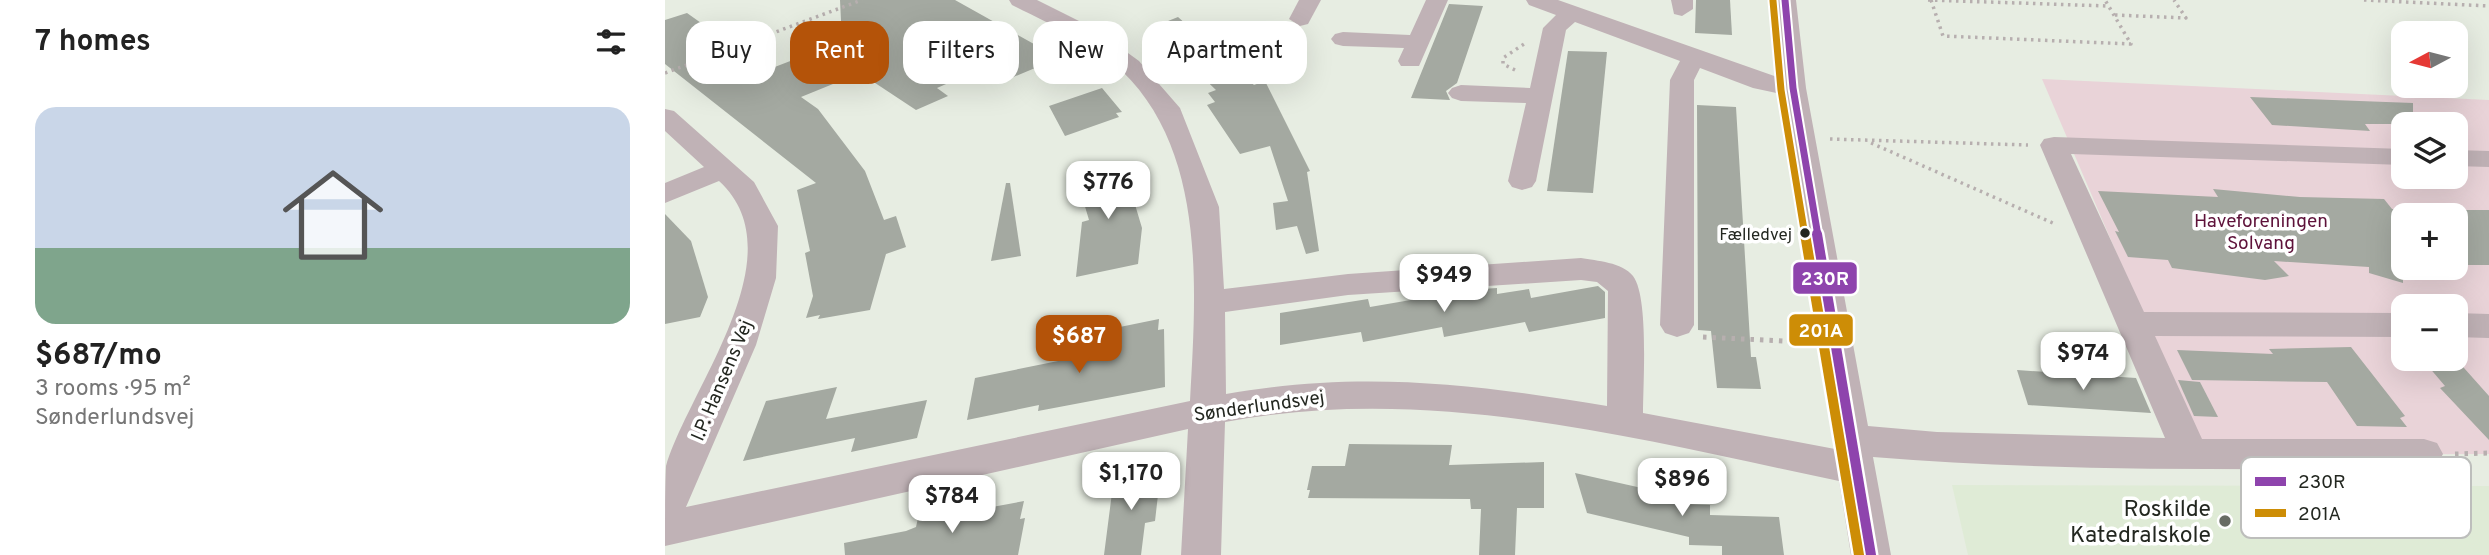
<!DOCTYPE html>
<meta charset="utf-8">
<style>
body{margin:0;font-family:Overpass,sans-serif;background:#f2f2f2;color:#222;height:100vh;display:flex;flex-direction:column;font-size:26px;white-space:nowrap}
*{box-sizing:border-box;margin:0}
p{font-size:23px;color:#767676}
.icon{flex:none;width:38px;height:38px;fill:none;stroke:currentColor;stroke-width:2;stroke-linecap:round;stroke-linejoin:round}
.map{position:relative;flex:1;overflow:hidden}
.panel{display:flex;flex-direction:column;background:#fff;width:665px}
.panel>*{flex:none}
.hud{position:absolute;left:21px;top:21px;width:665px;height:63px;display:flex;gap:14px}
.needle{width:46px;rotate:263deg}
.buttons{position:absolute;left:1726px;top:21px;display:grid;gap:14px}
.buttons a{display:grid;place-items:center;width:77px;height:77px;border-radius:14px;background:#fff;box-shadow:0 7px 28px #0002;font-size:35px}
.price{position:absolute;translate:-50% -60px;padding:0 16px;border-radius:14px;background:#fff;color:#222;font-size:23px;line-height:46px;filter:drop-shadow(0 2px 4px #0008)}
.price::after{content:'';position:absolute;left:50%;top:42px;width:21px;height:16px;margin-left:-10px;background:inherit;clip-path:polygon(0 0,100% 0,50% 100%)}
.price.active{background:#b45309;color:#fff}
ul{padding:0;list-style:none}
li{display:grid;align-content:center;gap:14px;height:371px;padding:0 35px}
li+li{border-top:2px solid #e0e0e0}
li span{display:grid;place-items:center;height:217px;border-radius:21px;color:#555}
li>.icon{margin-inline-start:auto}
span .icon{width:126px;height:126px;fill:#fffc;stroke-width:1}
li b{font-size:30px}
h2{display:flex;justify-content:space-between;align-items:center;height:84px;padding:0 35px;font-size:30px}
.tag{padding:0 24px;border-radius:21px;background:#fff;box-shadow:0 7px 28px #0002;font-size:24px;line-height:63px}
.tag.active{background:#b45309;color:#fff}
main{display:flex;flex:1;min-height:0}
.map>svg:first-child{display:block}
.built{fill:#dfebd6}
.green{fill:#e9d3d8;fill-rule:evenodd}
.building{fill:#a4a9a1}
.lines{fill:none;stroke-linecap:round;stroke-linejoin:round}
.path-far1{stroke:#b7afaf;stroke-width:3.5;stroke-dasharray:2.5 4.5;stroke-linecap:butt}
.path{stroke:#b7afaf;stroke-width:5;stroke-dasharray:3.5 6;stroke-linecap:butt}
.minor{fill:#c0b2b6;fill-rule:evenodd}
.bus-1-far1-casing{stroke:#fff;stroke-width:11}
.bus-1-casing{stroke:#fff;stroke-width:15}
.bus-2-far1-casing{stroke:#fff;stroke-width:11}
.bus-2-casing{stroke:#fff;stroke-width:15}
.bus-1-far1{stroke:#8e44ad;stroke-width:7}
.bus-1{stroke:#8e44ad;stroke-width:10}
.bus-2-far1{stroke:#cd8d06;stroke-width:7}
.bus-2{stroke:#cd8d06;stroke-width:10}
.bus-dot{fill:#232720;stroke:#fff;stroke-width:2.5}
.poi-dot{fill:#686c64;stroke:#fff;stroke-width:2.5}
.labels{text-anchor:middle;stroke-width:7;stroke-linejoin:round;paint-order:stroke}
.bus-label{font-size:17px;fill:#232720;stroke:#fff;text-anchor:end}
.park-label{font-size:19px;fill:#5e123a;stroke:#fff}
.street-label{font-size:19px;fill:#232720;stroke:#fff}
.near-poi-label{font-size:23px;fill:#232720;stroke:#fff;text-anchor:end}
.key{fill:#fff;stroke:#bdbebc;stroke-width:2}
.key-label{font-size:19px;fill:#232720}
.line-badge{stroke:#fff;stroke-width:2.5}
.badge-label{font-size:19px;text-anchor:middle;font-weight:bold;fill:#fff}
</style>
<main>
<section class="panel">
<h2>7 homes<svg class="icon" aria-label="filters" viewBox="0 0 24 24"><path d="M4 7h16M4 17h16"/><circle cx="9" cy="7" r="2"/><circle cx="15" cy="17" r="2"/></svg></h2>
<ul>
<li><span style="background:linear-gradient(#c9d6e8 65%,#7fa58c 0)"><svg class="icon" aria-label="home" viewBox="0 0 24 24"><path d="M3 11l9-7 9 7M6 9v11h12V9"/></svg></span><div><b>$687/mo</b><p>3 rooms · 95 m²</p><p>Sønderlundsvej</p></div></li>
</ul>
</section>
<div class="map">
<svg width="1824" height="555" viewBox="0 0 1824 555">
<rect width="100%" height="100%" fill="#e7ede2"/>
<path class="built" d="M1287 485 1824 486V555H1303Z"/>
<path class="green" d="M1377 79 1824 100V454L1538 455ZM1738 124H1790V177H1738ZM1738 215H1790V268H1738ZM1738 306H1790V359H1738Z"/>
<g class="building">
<path d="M175 0H290L394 58 346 78 329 63 272 88 283 96 251 110 195 73 136 97 153 109 200 171 219 220 231 216 241 247 221 254 205 310 153 319 155 315 141 318 148 296 140 253 145 251 132 190 151 183 0 64V20L22 13 102 70 177 41Z"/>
<path d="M1031 0H1065L1067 35 1030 33Z"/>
<path d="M784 4 818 6 792 83 781 91 785 100 746 98Z"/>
<path d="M513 17 589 85 600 81 645 171 642 172 654 251 641 254 632 226 611 230 608 203 623 201 605 146 575 154 542 105 550 102 543 93 551 90 500 41 483 29Z"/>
<path d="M903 51 942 52 928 193 882 191Z"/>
<path d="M437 88 457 112 451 113 454 117 400 136 384 106Z"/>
<path d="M1585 97 1748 103V124H1700L1705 131 1607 125Z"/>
<path d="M1032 105 1071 107 1086 357H1091L1096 389 1052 388 1046 331 1033 330Z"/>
<path d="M457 161 477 228 473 264 411 277 417 222 424 220 410 173Z"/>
<path d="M341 183H345L356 256 326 261Z"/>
<path d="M1548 189 1635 197 1719 199 1727 209H1738V283L1704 273V267L1609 261 1624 276 1600 280 1507 268 1503 260 1463 257 1450 231 1454 232 1433 191 1553 197Z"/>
<rect x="1790" y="210" width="34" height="55"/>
<path d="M0 214 26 241 43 297 35 317 0 324Z"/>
<path d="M933 286 940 292V318L864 332 860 322 779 337 777 327 698 342 696 332 615 345V313L703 299 705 307 769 296V292L832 288V294L864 289 866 298Z"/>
<path d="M494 319 493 330 499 329 500 387 373 411 374 405 302 420 310 378 403 359 404 350 445 341V329Z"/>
<path d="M1686 347 1740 416 1735 418 1742 427 1692 426 1662 382 1527 380 1512 350 1608 354 1604 349Z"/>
<path d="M1757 359H1791L1824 396V440L1775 388 1780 386Z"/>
<path d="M1352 370 1471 378 1486 413 1363 405Z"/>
<path d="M1513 380 1535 382 1553 417 1529 416Z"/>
<path d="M172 387 161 419 262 400 252 438 186 452 190 438 78 461 101 401Z"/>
<path d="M684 444 787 445 784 465 879 462V508H852L850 555H814L816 509H806L805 499 643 498 645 490H642L647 466H680Z"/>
<path d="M496 469 490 521 480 523 476 555H439L449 477Z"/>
<path d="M910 473 999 493 997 503 1045 505V515L1114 517 1119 555H1057V546L1024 545V537L922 513Z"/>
<path d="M359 501 355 519 360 518 353 555H180L179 543 241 531 251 527 253 518 296 508 295 513Z"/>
</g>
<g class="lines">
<g class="path-far1">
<path d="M1263 0 1443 6"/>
<path d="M1266 0 1278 36 1466 44 1440 0"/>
<path d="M1699 0 1824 6"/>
<path d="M1450 15 1521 18 1509 0"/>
<path d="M850 70 838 64V58L859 44"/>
<path d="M0 73 197 0"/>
<path d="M1165 139 1363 145"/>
<path d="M1206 143 1390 224"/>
</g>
<g class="path">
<path d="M1038 337 1138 342"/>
<path d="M1790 454 1824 453"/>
</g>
<g class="minor">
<path d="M344 0H372L430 29 474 61 515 108 554 207 559 289 683 274 916 258C932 261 957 262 968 276 984 297 978 384 978 413L1170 449 1116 94 1088 88 1035 68 1029 80V325L1024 333 1012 337 1000 333 995 325 1005 80 1015 61 910 22 901 30 871 181 867 187 857 190 847 187 843 181 861 103 796 101 787 98 783 93 787 88 796 85 865 88 878 28 891 15 864 5 861 0H893L1115 78 1109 0H1131L1141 88 1203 426 1272 432 1500 438 1375 145 1379 139 1389 137 1738 149V165L1406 154 1479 312 1738 313V337L1490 336 1537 439H1759L1772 443 1778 454 1772 465 1759 469C1576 469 1391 472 1208 457L1226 555H1186L1174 481C972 439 767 383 560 422L556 555H516L523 429 0 546C0 524 0 486 1 466 24 388 134 254 54 181L0 203V183L39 167 0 131V109L9 111 89 182 113 226 111 278 91 345 21 507 525 401C531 292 542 153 457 71 425 42 385 24 347 5ZM916 280 932 282 943 291 942 406C809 384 696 370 561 394L560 312 683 295Z"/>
<path d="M634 0H656L643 24 635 26 624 19Z"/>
<path d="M761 0H783L754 66H736L733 61 739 48 678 46 670 44 666 39 670 34 678 32 745 35Z"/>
<path d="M1006 0H1028V9L1017 16 1009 14Z"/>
<path d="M1790 150 1824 151V167L1790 166Z"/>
<path d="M1790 313 1824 314V338L1790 337Z"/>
</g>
<g class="bus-1-far1-casing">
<path id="bus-1-far1" d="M1120 0 1128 88 1153 236"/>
</g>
<g class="bus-1-casing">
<path id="bus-1" d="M1152 234 1206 555"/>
</g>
<g class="bus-2-far1-casing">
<path id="bus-2-far1" d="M1108 1 1116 90 1140 236"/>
</g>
<g class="bus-2-casing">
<path id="bus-2" d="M1140 234 1194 555"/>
</g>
<use href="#bus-1-far1" class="bus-1-far1"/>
<use href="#bus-1" class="bus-1"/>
<use href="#bus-2-far1" class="bus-2-far1"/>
<use href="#bus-2" class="bus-2"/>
</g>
<circle class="bus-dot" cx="1140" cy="233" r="6"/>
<circle class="poi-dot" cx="1560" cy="521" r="7"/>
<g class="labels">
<g class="bus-label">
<text x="1127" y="240">Fælledvej</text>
</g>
<g class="park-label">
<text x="1596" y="227">Haveforeningen<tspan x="1596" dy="22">Solvang</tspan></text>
</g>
<g class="street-label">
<text transform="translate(56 380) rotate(-67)" y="7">I.P. Hansens Vej</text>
<text transform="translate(594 405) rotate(-8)" y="7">Sønderlundsvej</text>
</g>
<g class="near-poi-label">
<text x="1546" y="516">Roskilde<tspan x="1546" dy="26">Katedralskole</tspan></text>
</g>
</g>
<rect x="1576" y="457" width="230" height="81" rx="10" class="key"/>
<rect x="1590" y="477" width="31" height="9" fill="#8e44ad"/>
<rect x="1590" y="509" width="31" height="8" fill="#cd8d06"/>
<g class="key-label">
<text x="1633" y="488">230R</text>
<text x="1633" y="520">201A</text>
</g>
<g class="line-badge">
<rect x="1127" y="261" width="66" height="34" rx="7" fill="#8e44ad"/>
<rect x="1123" y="313" width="66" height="34" rx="7" fill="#cd8d06"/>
</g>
<g class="badge-label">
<text x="1160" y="285">230R</text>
<text x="1156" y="337">201A</text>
</g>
</svg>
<div class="buttons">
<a><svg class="needle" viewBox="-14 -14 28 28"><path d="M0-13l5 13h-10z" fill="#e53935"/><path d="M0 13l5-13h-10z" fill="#767676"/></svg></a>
<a><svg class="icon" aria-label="layers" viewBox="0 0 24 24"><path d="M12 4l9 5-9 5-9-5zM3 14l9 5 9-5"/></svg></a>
<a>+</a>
<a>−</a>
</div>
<b class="price" style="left:443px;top:221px">$776</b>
<b class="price" style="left:779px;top:314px">$949</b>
<b class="price active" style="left:414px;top:375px">$687</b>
<b class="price" style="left:1418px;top:392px">$974</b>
<b class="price" style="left:466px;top:512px">$1,170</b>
<b class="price" style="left:1017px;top:518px">$896</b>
<b class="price" style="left:287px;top:535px">$784</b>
<div class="hud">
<a class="tag">Buy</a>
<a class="tag active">Rent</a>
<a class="tag">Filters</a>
<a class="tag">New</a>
<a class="tag">Apartment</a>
</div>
</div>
</main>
